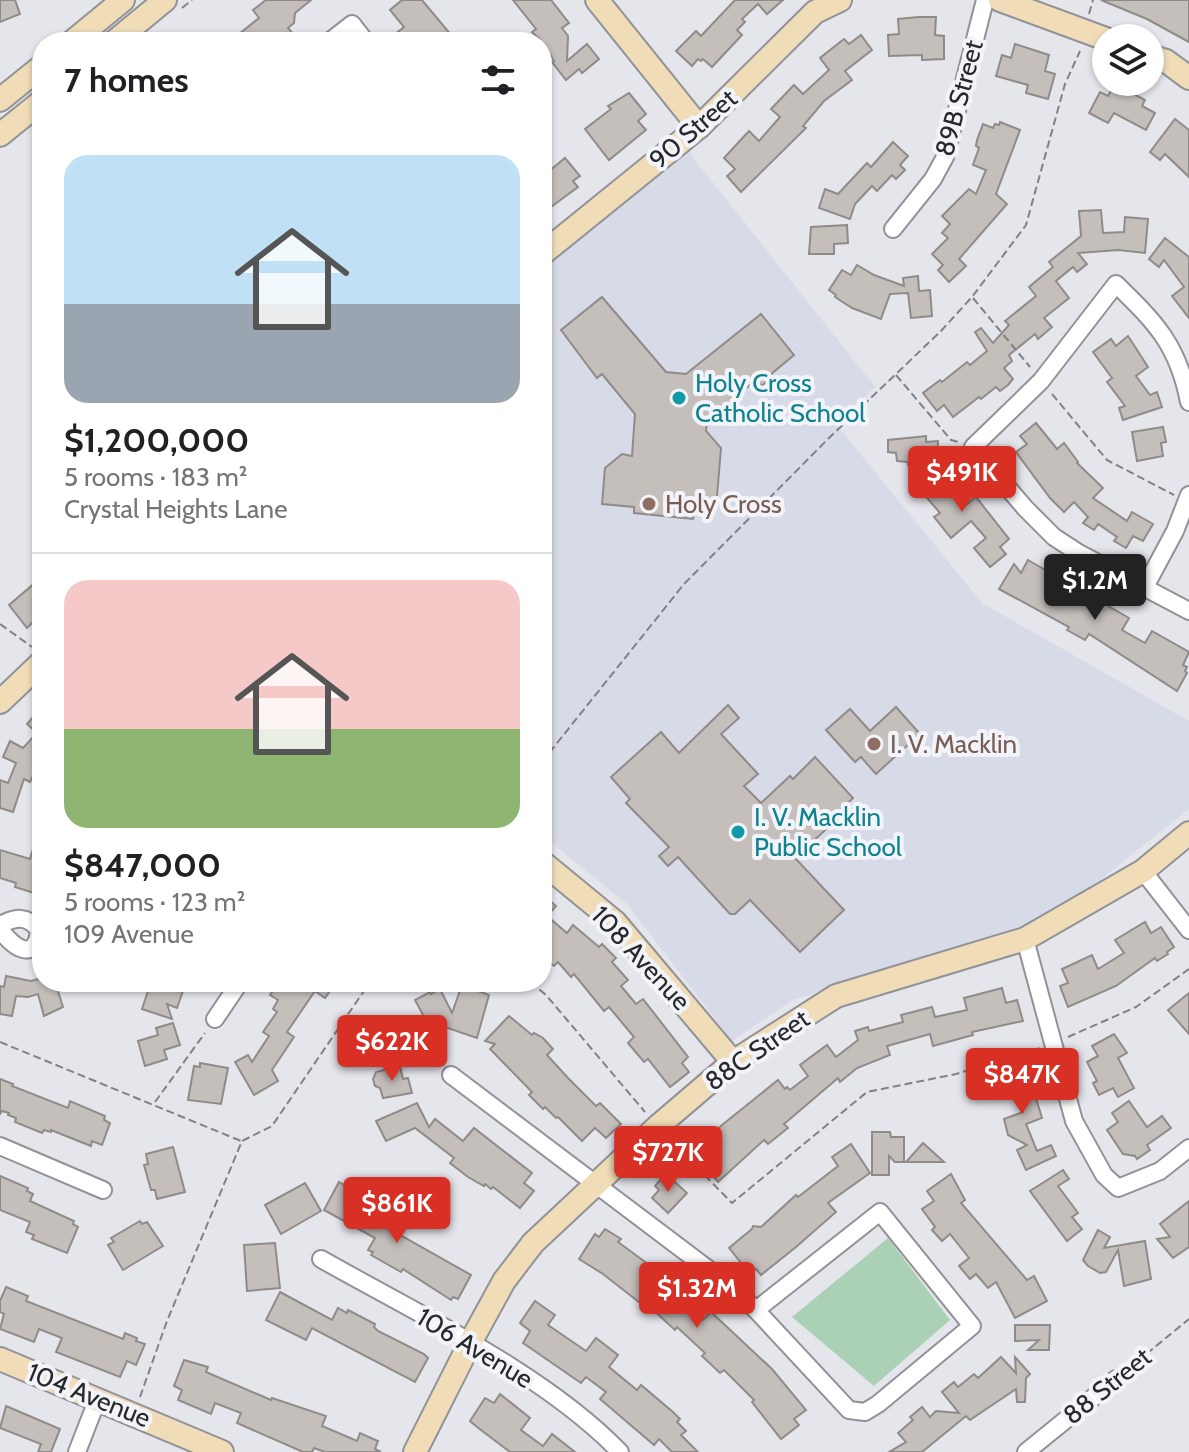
<!DOCTYPE html>
<meta charset="utf-8">
<style>
body{margin:0;font-family:Cabin,sans-serif;background:#f2f2f2;color:#202124;height:100vh;display:flex;flex-direction:column;font-size:30px;white-space:nowrap}
*{box-sizing:border-box;margin:0}
p{font-size:26px;color:#757577}
.icon{flex:none;width:44px;height:44px;fill:none;stroke:currentColor;stroke-width:2;stroke-linecap:round;stroke-linejoin:round}
.map{position:relative;flex:1;overflow:hidden}
.panel{position:absolute;left:32px;top:32px;width:520px;height:960px;display:flex;flex-direction:column;background:#fff;border-radius:32px;box-shadow:0 2px 6px #0004}
.panel>*{flex:none}
.controls{position:absolute;left:1092px;top:24px;display:grid;gap:16px}
.controls a{display:grid;place-items:center;width:72px;height:72px;border-radius:50%;background:#fff;box-shadow:0 2px 6px #0004;font-size:40px}
.price{position:absolute;translate:-50% -68px;padding:0 18px;border-radius:8px;background:#d93025;color:#fff;font-size:26px;line-height:52px;filter:drop-shadow(0 2px 4px #0008)}
.price::after{content:'';position:absolute;left:50%;top:48px;width:24px;height:18px;margin-left:-12px;background:inherit;clip-path:polygon(0 0,100% 0,50% 100%)}
.price.current{background:#222;color:#fff}
ul{padding:0;list-style:none}
li{display:grid;align-content:center;gap:16px;height:424px;padding:0 32px}
li+li{border-top:2px solid #e0e0e0}
li span{display:grid;place-items:center;height:248px;border-radius:24px;color:#555}
li>.icon{margin-inline-start:auto}
span .icon{width:144px;height:144px;fill:#fffc;stroke-width:1}
li b{font-size:34px}
h2{display:flex;justify-content:space-between;align-items:center;height:96px;padding:0 32px;font-size:34px}
.map>svg:first-child{display:block}
.built{fill:#d7dae7}
.green{fill:#aad0b6}
.building{fill:#c5bfbc;stroke:#908b88;stroke-width:2}
.lines{fill:none;stroke-linecap:round;stroke-linejoin:round}
.street-casing{stroke:#919298;stroke-width:20}
.secondary-casing{stroke:#919298;stroke-width:26}
.path{stroke:#818286;stroke-width:2;stroke-dasharray:8 4;stroke-linecap:butt}
.street{stroke:#fff;stroke-width:16}
.secondary{stroke:#f0ddb8;stroke-width:22}
.culture-dot{fill:#0f9aa8;stroke:#f3f4fa;stroke-width:3}
.education-dot{fill:#8d6e63;stroke:#f3f4fa;stroke-width:3}
.labels{text-anchor:middle;stroke-width:8;stroke-linejoin:round;paint-order:stroke}
.street-label{font-size:26px;fill:#28292b;stroke:#f3f4fa}
.culture-label{font-size:26px;fill:#0d838f;stroke:#f3f4fa;text-anchor:start}
.education-label{font-size:26px;fill:#785e54;stroke:#f3f4fa;text-anchor:start}
</style>
<div class="map">
<svg width="1189" height="1452" viewBox="0 0 1189 1452">
<rect width="100%" height="100%" fill="#e5e6ec"/>
<path class="built" d="M687 150 875 387 836 424 982 603 1189 721V809L1094 885 1024 925 793 1000 732 1041 627 904 542 835V265Z"/>
<path class="green" d="M888 1238 950 1320 874 1386 792 1317Z"/>
<g class="building">
<path d="M0 0H15L20 14 0 22Z"/>
<path d="M266 0H311L295 13 294 23 288 28 295 36 287 42H229L259 18 253 10Z"/>
<path d="M402 0H422L457 42H400L394 35 404 27 390 10Z"/>
<path d="M513 0H551L569 23 562 28 568 36 567 61 587 44 599 59 582 73 579 69 566 80 552 62 554 61 542 42 532 32 536 29Z"/>
<path d="M735 0H783L767 14 758 4 742 19 745 22 737 30 742 35 712 67 703 59 701 61 698 59 692 66 676 51 696 31 701 36Z"/>
<path d="M1101 0H1189V42L1147 19Z"/>
<path d="M919 17H936L935 35 944 36V59L922 60V55L889 56 888 35 899 34 898 19Z"/>
<path d="M861 35 872 50 845 71 852 80 824 101 803 126 806 128 741 192 727 176 735 169 724 158 749 131 759 141 780 117 771 109 794 85 803 94 829 70 820 58 844 39 849 44Z"/>
<path d="M1015 44 1049 55 1045 71 1055 74 1048 99 1026 93 1028 85 996 76 1002 55 1011 58Z"/>
<path d="M1115 84 1145 100 1142 106 1155 113 1146 130 1114 113 1108 123 1089 113 1100 92 1108 96Z"/>
<path d="M629 93 646 114 638 121 646 130 609 160 585 129 611 109 608 106Z"/>
<path d="M1175 119 1189 130V177L1165 154 1160 160 1150 152Z"/>
<path d="M1000 122 1020 130 996 194 1007 204 959 259 966 266 949 282 938 270 943 265 932 254 948 238 942 233 950 224 942 216 969 189 976 194 986 170 973 165 979 148 976 146 977 140 983 124 993 128 995 124 999 125Z"/>
<path d="M893 142 908 156 900 165 905 170 896 179 892 175 877 191 872 186 855 204 850 219 819 208 825 189 838 194 867 163 871 167Z"/>
<path d="M565 158 580 176 573 181 578 187 551 207 542 196V177Z"/>
<path d="M1101 210 1103 233 1124 232 1125 217 1148 219 1145 253 1118 250 1078 253 1087 264 1077 272 1073 267 1056 281 1069 298 1044 318 1052 327 1038 339 1035 334 1009 355 1012 361 1004 368 1013 379 1008 385 1000 391 996 387 981 399 979 397 953 417 944 405 937 411 923 393 940 380 942 382 967 362 970 365 987 351 975 332 981 328 993 343 1009 325 1005 321 1036 296 1029 287 1053 267 1049 262 1081 236 1079 211Z"/>
<path d="M847 225 848 243 834 244V254H809L811 227Z"/>
<path d="M1165 238 1189 257V318L1172 296 1184 287 1164 260 1159 267 1149 259Z"/>
<path d="M857 265 874 275 904 286 903 278 918 276 919 291 930 290 932 316 911 318 908 293 890 294 881 319 852 308 835 297 836 295 829 290 842 270 851 275Z"/>
<path d="M602 297 666 372 686 374 761 314 794 355 770 375 772 378 761 386 756 380 707 421 706 431 721 448 716 508 695 506 693 519 634 513V507L602 504 605 468 622 454 632 456 635 414 602 374 597 378 561 330Z"/>
<path d="M1128 336 1148 367 1136 376 1150 395 1157 392 1162 407 1123 420 1119 408 1125 406 1107 382 1112 378 1093 352 1111 339 1116 346Z"/>
<path d="M1036 423 1057 449 1064 443 1078 462 1077 463 1103 488 1093 498 1127 521 1132 512 1153 524 1143 541 1133 536 1126 548 1114 541 1117 537 1098 524 1094 530 1083 523 1088 517 1074 502 1064 512 1050 498 1016 452 1027 444 1020 436Z"/>
<path d="M1163 427 1166 442 1161 443 1163 456 1137 461 1132 432Z"/>
<path d="M926 436V442L938 441 937 465H908V462L897 461 896 453 888 452V440Z"/>
<path d="M937 465 966 505 976 497 1009 539 1000 547 1006 554 990 567 974 548 986 538 971 521 951 538 934 517 940 513 922 492 918 494 911 486Z"/>
<path d="M1028 560 1129 618 1122 630 1145 643 1152 631 1189 652 1183 665 1187 667 1185 671 1187 673 1177 691 1089 634 1085 640 1067 630 1069 627 999 589 1014 564 1021 573Z"/>
<path d="M42 577V629L34 621 27 628 9 605Z"/>
<path d="M728 705 739 718 721 734 758 774 744 786 761 803 790 776 793 779 815 757 853 798 831 819 834 822 795 858 844 910 800 952 750 900 735 914H730L678 857 668 866 659 856 669 847 626 803 630 799 611 777 661 732 679 753Z"/>
<path d="M42 707V757L30 782 24 779 13 812 0 808V780L8 783 16 763 3 757 10 741 23 748 37 733 27 724Z"/>
<path d="M896 707 920 734 876 774 861 757 855 762 826 730 850 709 870 731Z"/>
<path d="M39 830H42V878L38 877 34 893 15 887 16 883 0 878V850L30 859Z"/>
<path d="M542 894 556 906 547 916 567 933 573 925 599 947 602 944 616 958 612 962 628 980 621 986 636 1004 643 999 688 1057 682 1063 689 1072 670 1087 648 1059 644 1062 628 1043 634 1037 609 1007 604 1011 574 974 571 977 558 962 554 966 542 956Z"/>
<path d="M1145 922 1151 933 1161 927 1174 947 1167 952 1168 954 1157 961 1155 958 1116 986 1068 1007 1060 986 1068 983 1062 969 1092 955 1098 969 1124 953 1115 940Z"/>
<path d="M6 976 31 981 42 978V982H55L63 1007 44 1016 38 994 28 997 16 996 12 1016 0 1014V986L4 987Z"/>
<path d="M151 982H186L177 1008 167 1004 172 1019 142 1009Z"/>
<path d="M279 982H285L296 989 300 982H336L325 998 315 991 287 1032 294 1037 272 1070 278 1081 254 1095 235 1062 248 1055 252 1062 269 1036 263 1032 277 1012 273 1009 278 1000 270 995Z"/>
<path d="M462 985 489 995 477 1038 445 1027 428 1035 424 1028 408 1048 392 1036 398 1060 376 1043 393 1021 404 1029 423 1015 415 1000 430 992 431 994 440 989 452 1013Z"/>
<path d="M1002 988 1006 1003 1017 1000 1023 1021 972 1032 973 1035 933 1046 930 1034 887 1046 890 1055 857 1068 840 1082 838 1078 784 1124 788 1128 768 1144 764 1140 718 1182 700 1160 706 1155 699 1147 719 1131 717 1129 778 1080 785 1089 787 1087 790 1090 808 1076 800 1065 827 1045 836 1057 858 1040 855 1031 868 1027 869 1031 903 1022 901 1015 932 1007 935 1017 967 1010 964 998Z"/>
<path d="M1189 993V1034L1168 1010Z"/>
<path d="M509 1016 532 1035 534 1033 543 1038 553 1049 547 1055 568 1078 596 1106 600 1103 621 1124 606 1138 595 1128 582 1141 558 1117 556 1118 545 1107 543 1109 529 1095 532 1092 490 1049 495 1044 485 1041Z"/>
<path d="M173 1023 180 1045 164 1050 167 1059 145 1066 138 1041 158 1035 156 1028Z"/>
<path d="M1114 1034 1127 1053 1118 1058 1134 1088 1118 1097 1113 1088 1099 1095 1093 1083 1097 1081 1087 1062 1098 1056 1092 1046Z"/>
<path d="M200 1063 228 1068 221 1104 188 1100 194 1066 200 1067Z"/>
<path d="M400 1066 403 1079 408 1078 412 1093 383 1098 380 1088 375 1086 373 1079 376 1072Z"/>
<path d="M1014 1070 1017 1080 1030 1077 1035 1095 1042 1118 1026 1124 1037 1151 1051 1145 1056 1156 1026 1170 1017 1150 1027 1145 1008 1135 1004 1119 1023 1112 1017 1093 995 1099 988 1078Z"/>
<path d="M0 1079 13 1084 12 1086 68 1108 70 1101 105 1116 104 1120 110 1123 102 1145 92 1141 91 1146 51 1130V1132L44 1130 42 1133 15 1122 16 1118 8 1115 9 1113 2 1111 0 1114Z"/>
<path d="M1129 1101 1147 1127 1162 1116 1171 1128 1147 1145 1150 1150 1137 1159 1135 1156 1123 1154 1107 1130 1118 1122 1112 1113Z"/>
<path d="M417 1103 429 1127 435 1119 463 1141 474 1128 532 1173 524 1183 534 1191 520 1208 493 1187 491 1189 485 1184 484 1186 468 1177 450 1163 454 1158 415 1128 386 1141 376 1121Z"/>
<path d="M872 1132H890L891 1137H904V1162H895L889 1156V1175H872Z"/>
<path d="M923 1143 933 1152 944 1162H906Z"/>
<path d="M851 1144 870 1173 828 1203 836 1212 796 1247 761 1275 756 1269 750 1274 729 1248 752 1229 753 1226 761 1227 796 1195 798 1197 838 1166 832 1157Z"/>
<path d="M173 1147 185 1192 157 1199 155 1190H151L144 1165 148 1164 146 1154Z"/>
<path d="M1063 1170 1069 1179 1058 1186 1078 1213 1072 1217 1082 1229 1067 1241 1030 1191Z"/>
<path d="M666 1174 687 1193 668 1213 652 1198 659 1190 655 1186Z"/>
<path d="M951 1174 965 1200 961 1203 1027 1280 1034 1276 1047 1301 1015 1318 996 1282 988 1288 976 1274 970 1279 959 1266 969 1258 950 1234 942 1241 932 1230 935 1227 922 1209 934 1201 927 1191Z"/>
<path d="M0 1176 28 1188 27 1191 33 1194 30 1201 74 1221 73 1224 78 1227 67 1253 32 1239 34 1235 26 1232 30 1222 0 1210Z"/>
<path d="M339 1182 379 1205 372 1219 471 1275 458 1299 453 1297 451 1300 403 1269 401 1272 371 1255 373 1252 368 1250 375 1238 324 1210Z"/>
<path d="M305 1183 321 1211 281 1234 265 1205Z"/>
<path d="M1189 1201V1247L1173 1258 1157 1239 1170 1237 1160 1224Z"/>
<path d="M140 1221 142 1224 147 1222 163 1246 123 1270 108 1245 114 1242 111 1238Z"/>
<path d="M605 1229 621 1239 618 1242 690 1295 683 1303 703 1320 711 1312 772 1369 806 1410 794 1419 799 1425 781 1439 752 1402 754 1400 724 1370 720 1373 702 1356 705 1353 677 1327 675 1330 651 1308 649 1310 603 1274 579 1259 595 1234 599 1237Z"/>
<path d="M1098 1230 1110 1237 1104 1248 1145 1241 1151 1279 1124 1286 1118 1250 1106 1272 1100 1273 1088 1266 1083 1260Z"/>
<path d="M275 1243 280 1288 247 1291 244 1245Z"/>
<path d="M6 1287 28 1296 26 1301 123 1339 125 1333 137 1338 136 1341 145 1344 136 1365 127 1361 120 1377 56 1352 62 1338 39 1329 34 1342 0 1329 4 1314 0 1312V1301Z"/>
<path d="M280 1292 332 1320 338 1308 347 1313 348 1310 375 1324 374 1327 378 1331 424 1354 428 1358 415 1382 312 1328 306 1340 266 1320Z"/>
<path d="M535 1301 555 1315 548 1325 586 1351 596 1338 618 1355 609 1367 637 1390 641 1385 673 1412 680 1419 677 1422 686 1431 681 1435 698 1452H672L659 1439 654 1445 600 1399 606 1392 586 1377 581 1383 523 1343 530 1331 520 1323Z"/>
<path d="M1015 1325H1050L1049 1350H1028L1039 1340 1015 1341Z"/>
<path d="M1001 1357 1016 1373 1015 1357 1030 1374 1026 1378 1025 1402H1017L1016 1389 970 1420 966 1416 922 1452H889L906 1442 898 1433 913 1420 910 1417 922 1407 930 1417 936 1411 959 1413 942 1392 954 1382 958 1387 974 1374 978 1378Z"/>
<path d="M184 1360 208 1367 206 1372 271 1400 272 1398 326 1416 322 1426 357 1441 360 1433 378 1441 375 1449 381 1452H325L314 1448 312 1452H303L237 1423 241 1413 215 1403 211 1414 178 1400 182 1390 174 1386Z"/>
<path d="M500 1394 530 1418 521 1430 543 1446 552 1434 575 1452H510L477 1427 470 1421 485 1398 494 1403Z"/>
<path d="M6 1406 60 1429 51 1452H38L41 1444 0 1428Z"/>
</g>
<g class="lines">
<g class="street-casing">
<g id="street">
<path d="M329 42 352 24 366 42"/>
<path d="M893 229 933 179 945 157 985 0"/>
<path d="M1189 402C1178 345 1156 323 1116 284L1041 381 973 447 1025 508 1054 537 1077 552 1189 611"/>
<path d="M1145 587 1175 531 1189 495"/>
<path d="M1143 871 1189 930"/>
<path d="M0 925C16 917 27 915 39 930 36 964 12 947 0 929"/>
<path d="M1025 939 1074 1121 1104 1175 1118 1188 1160 1171 1189 1148"/>
<path d="M215 1019 240 982"/>
<path d="M451 1075 724 1281 756 1310 849 1410 865 1412 878 1404 972 1326 880 1212 756 1310"/>
<path d="M0 1146 103 1190"/>
<path d="M321 1259C416 1313 544 1373 620 1452"/>
<path d="M77 1452 98 1398"/>
<path d="M1026 1452 1116 1379"/>
</g>
</g>
<g class="secondary-casing">
<g id="secondary">
<path d="M597 0 699 127"/>
<path d="M1000 0 1106 39"/>
<path d="M72 42 123 0"/>
<path d="M114 42 165 0"/>
<path d="M1150 56 1166 61 1189 78"/>
<path d="M0 100 42 66"/>
<path d="M0 135 42 101"/>
<path d="M542 254 699 127 815 12 840 0"/>
<path d="M0 702 42 662"/>
<path d="M542 862 615 922 733 1062"/>
<path d="M0 1359 222 1452"/>
<path d="M415 1452 470 1343 504 1281 533 1243 657 1127 733 1062 836 996 1025 939 1143 871 1189 833"/>
</g>
</g>
<g class="path">
<path d="M182 8 192 0"/>
<path d="M1089 14 1093 0"/>
<path d="M37 128 42 134"/>
<path d="M973 298 1030 367"/>
<path d="M896 375 951 440 959 442"/>
<path d="M1052 394 1107 460 1174 495"/>
<path d="M0 624 32 647"/>
<path d="M542 762 684 584 831 436 940 332 972 297 1026 225 1065 84 1080 51"/>
<path d="M530 982 546 995 645 1112"/>
<path d="M1068 1037 1136 1007 1189 969"/>
<path d="M0 1042 241 1141"/>
<path d="M155 1102 205 1033"/>
<path d="M671 1141 732 1203 867 1092 956 1074 1040 1048"/>
<path d="M1128 1369 1189 1319"/>
<path d="M140 1397 167 1321 242 1141 272 1126 370 982"/>
</g>
<use href="#street" class="street"/>
<use href="#secondary" class="secondary"/>
</g>
<g class="culture-dot">
<circle cx="679" cy="398" r="8"/>
<circle cx="738" cy="832" r="8"/>
</g>
<g class="education-dot">
<circle cx="649" cy="504" r="8"/>
<circle cx="874" cy="744" r="8"/>
</g>
<g class="labels">
<g class="street-label">
<text transform="translate(959 98) rotate(-75)" y="9">89B Street</text>
<text transform="translate(693 129) rotate(-41)" y="9">90 Street</text>
<text transform="translate(641 958) rotate(47)" y="9">108 Avenue</text>
<text transform="translate(757 1050) rotate(-35)" y="9">88C Street</text>
<text transform="translate(475 1348) rotate(31)" y="9">106 Avenue</text>
<text transform="translate(1107 1386) rotate(-39)" y="9">88 Street</text>
<text transform="translate(89 1395) rotate(22)" y="9">104 Avenue</text>
</g>
<g class="culture-label">
<text x="695" y="392">Holy Cross<tspan x="695" dy="30">Catholic School</tspan></text>
<text x="754" y="826">I. V. Macklin<tspan x="754" dy="30">Public School</tspan></text>
</g>
<g class="education-label">
<text x="665" y="513">Holy Cross</text>
<text x="890" y="753">I. V. Macklin</text>
</g>
</g>
</svg>
<div class="controls">
<a><svg class="icon" aria-label="layers" viewBox="0 0 24 24"><path d="M12 4l9 5-9 5-9-5zM3 14l9 5 9-5"/></svg></a>
</div>
<b class="price" style="left:962px;top:514px">$491K</b>
<b class="price current" style="left:1095px;top:622px">$1.2M</b>
<b class="price" style="left:392px;top:1083px">$622K</b>
<b class="price" style="left:1022px;top:1116px">$847K</b>
<b class="price" style="left:668px;top:1194px">$727K</b>
<b class="price" style="left:397px;top:1245px">$861K</b>
<b class="price" style="left:697px;top:1330px">$1.32M</b>
<section class="panel">
<h2>7 homes<svg class="icon" aria-label="filters" viewBox="0 0 24 24"><path d="M4 7h16M4 17h16"/><circle cx="9" cy="7" r="2"/><circle cx="15" cy="17" r="2"/></svg></h2>
<ul>
<li><span style="background:linear-gradient(#bfe0f5 60%,#9aa5b1 0)"><svg class="icon" aria-label="home" viewBox="0 0 24 24"><path d="M3 11l9-7 9 7M6 9v11h12V9"/></svg></span><div><b>$1,200,000</b><p>5 rooms · 183 m²</p><p>Crystal Heights Lane</p></div></li>
<li><span style="background:linear-gradient(#f6c9c9 60%,#8fb573 0)"><svg class="icon" aria-label="home" viewBox="0 0 24 24"><path d="M3 11l9-7 9 7M6 9v11h12V9"/></svg></span><div><b>$847,000</b><p>5 rooms · 123 m²</p><p>109 Avenue</p></div></li>
</ul>
</section>
</div>
